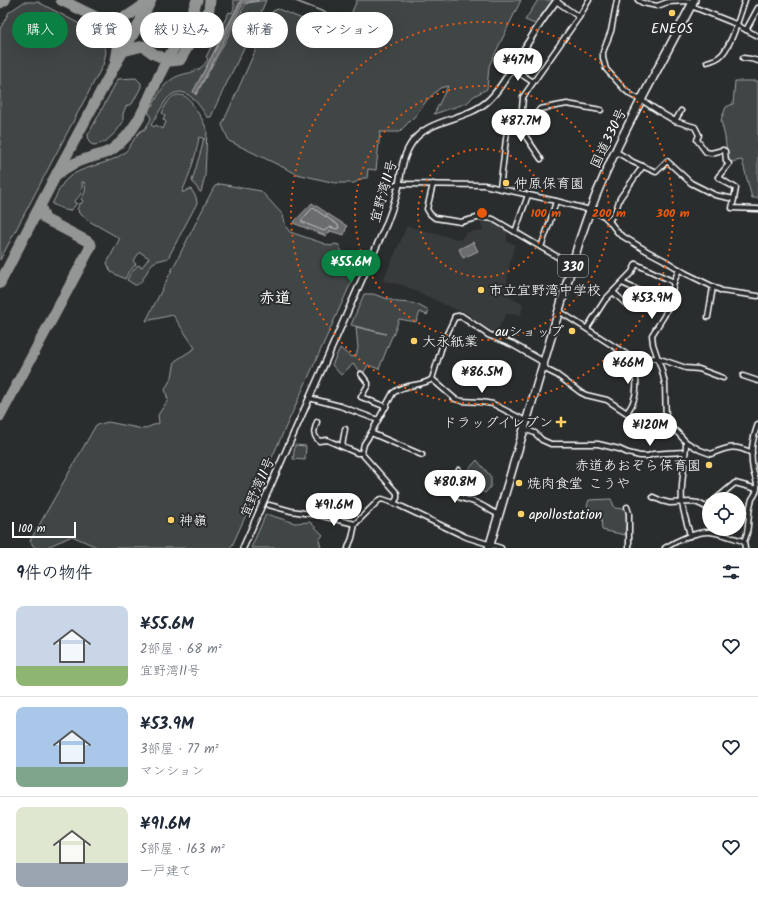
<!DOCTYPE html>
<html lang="ja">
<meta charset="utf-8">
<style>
body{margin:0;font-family:Kalam,"Klee One",sans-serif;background:#f2f2f3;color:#1f2937;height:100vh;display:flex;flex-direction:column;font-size:15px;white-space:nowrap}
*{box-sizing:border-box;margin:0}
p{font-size:13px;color:#747a83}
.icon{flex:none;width:22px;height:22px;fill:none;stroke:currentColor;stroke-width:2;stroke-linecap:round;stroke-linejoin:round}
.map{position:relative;height:548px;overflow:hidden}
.details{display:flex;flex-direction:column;background:#fff;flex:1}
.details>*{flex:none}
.banner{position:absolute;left:12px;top:12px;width:400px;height:36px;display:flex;gap:8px}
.buttons{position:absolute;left:702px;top:492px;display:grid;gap:8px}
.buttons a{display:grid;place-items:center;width:44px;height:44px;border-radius:50%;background:#fff;box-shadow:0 4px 16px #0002;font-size:20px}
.scale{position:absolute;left:12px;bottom:10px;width:64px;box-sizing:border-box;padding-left:4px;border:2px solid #fff;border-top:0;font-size:11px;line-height:14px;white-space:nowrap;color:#fff;-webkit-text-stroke:3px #2a2d2e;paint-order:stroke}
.price{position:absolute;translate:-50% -34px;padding:0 9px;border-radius:14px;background:#fff;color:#222;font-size:13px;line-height:26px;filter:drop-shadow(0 1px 2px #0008)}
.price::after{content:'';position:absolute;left:50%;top:24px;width:12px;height:9px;margin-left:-6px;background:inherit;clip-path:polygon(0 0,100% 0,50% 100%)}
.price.active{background:#0b8043;color:#fff}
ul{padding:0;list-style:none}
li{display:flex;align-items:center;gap:12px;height:100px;padding:0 16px}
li+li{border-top:1px solid #e0e1e3}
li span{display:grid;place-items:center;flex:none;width:112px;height:80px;border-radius:8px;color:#555}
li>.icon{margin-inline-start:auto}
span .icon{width:48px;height:48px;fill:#fffc;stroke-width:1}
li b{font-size:17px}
h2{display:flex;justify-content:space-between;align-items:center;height:48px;padding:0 16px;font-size:17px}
.tag{padding:0 14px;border-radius:18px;background:#fff;box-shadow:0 4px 16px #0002;font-size:14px;line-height:36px}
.tag.active{background:#0b8043;color:#fff}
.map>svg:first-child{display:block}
.built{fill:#373a3b}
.green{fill:#414445;stroke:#a0a2a2}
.water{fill:#6a6c6d;stroke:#a6a7a7}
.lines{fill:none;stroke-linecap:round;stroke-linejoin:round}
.shore{stroke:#c3c4c5;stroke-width:1}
.stream{stroke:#a6a7a7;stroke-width:1.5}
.taxiway{stroke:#949696;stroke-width:11}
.minor-casing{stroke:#fff;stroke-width:7}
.tertiary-casing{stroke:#fff;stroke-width:8}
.trunk-casing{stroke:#fff;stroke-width:10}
.minor{stroke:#2a2d2e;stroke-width:4}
.tertiary{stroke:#2a2d2e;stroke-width:5}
.trunk{stroke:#2a2d2e;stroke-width:7}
.ring{fill:none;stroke:#e8590c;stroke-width:2;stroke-dasharray:2 4}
.poi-dot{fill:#ffd166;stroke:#2a2d2e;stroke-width:1.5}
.labels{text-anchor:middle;stroke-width:4;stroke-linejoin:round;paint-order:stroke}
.shield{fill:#2a2d2e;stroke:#bfc0c0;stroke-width:1}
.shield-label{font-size:13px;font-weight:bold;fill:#fff}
.poi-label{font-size:14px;fill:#fff;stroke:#2a2d2e;text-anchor:start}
.street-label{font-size:14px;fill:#fff;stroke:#2a2d2e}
.quarter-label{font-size:16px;font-weight:bold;fill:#fff;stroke:#2a2d2e}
.centre{fill:#e8590c;stroke:#2a2d2e;stroke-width:2}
.ring-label{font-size:12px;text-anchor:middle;font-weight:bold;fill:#e8590c;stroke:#2a2d2e;stroke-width:4;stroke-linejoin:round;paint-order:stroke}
</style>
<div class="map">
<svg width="758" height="548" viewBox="0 0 758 548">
<rect width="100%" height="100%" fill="#2a2d2e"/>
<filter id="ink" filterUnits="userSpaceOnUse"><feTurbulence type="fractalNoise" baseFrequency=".025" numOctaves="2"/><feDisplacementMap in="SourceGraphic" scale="8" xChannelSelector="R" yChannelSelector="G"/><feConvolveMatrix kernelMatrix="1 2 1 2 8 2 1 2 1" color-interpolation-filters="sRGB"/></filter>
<g filter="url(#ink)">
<path class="built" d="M481 221 497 224 507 230V242L515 244 510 263 505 294 516 301 523 304 521 315 506 314 496 334 493 333 465 312 454 309 403 285 383 281 407 226 461 240 465 233 475 231H483Z"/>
<g class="green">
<path d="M233 0H241L193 92 196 95 245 5 248 3 266 0 260 15 217 103 211 117H207C198 103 183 80 166 100L151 125 154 127 156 125 163 129 166 122 163 119 165 115 162 113C164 109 166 103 170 99 177 91 188 96 192 103V104L202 119 207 130 205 176 201 192H200L192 181 202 147 203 140 205 139 199 137C196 156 190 174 182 192H184L189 189H191L196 197 197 203 168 258C163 260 157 260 153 263 148 267 142 286 135 285 133 284 129 281 127 280L130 274 138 265 142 267 149 258 140 252 133 261 136 264 128 273 125 279 111 272 107 263 119 240V238L89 221 78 212 79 211 77 209 80 203 81 204 83 201 81 199C85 194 87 188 84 182H82C83 190 81 197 74 201L75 203H77L73 208 70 210V211L65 210 52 204C56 197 59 188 64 182 80 164 107 167 125 152 133 145 135 132 145 129L151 119 148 110 151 105H153C158 96 162 86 171 80 184 70 198 77 208 59L206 57 229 12 232 13C234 9 235 5 233 0Z"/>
<path d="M357 0H521L489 66 487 89 474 96 467 103 434 114 448 86 440 88 427 100 416 115 399 132H380L376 170 368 169 367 178H363L354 183H335L297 174 229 141 222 125 273 11 278 9 327 29 332 30 348 21Z"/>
<path d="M538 0H553L535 24 525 20Z"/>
<path d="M24 2H38L97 33 104 43 106 52 103 65 0 260V29L9 12Z"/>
<path d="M136 78 141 83V87L132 104 126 106 123 114V122L116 132 105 142 99 144 94 145 91 144 89 142 88 135 118 79Z"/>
<path d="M735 81H758V198H752L742 160 730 162 728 161 725 137 721 120 726 107 733 104Z"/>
<path d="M220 184 261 191 283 215 286 227 290 232 331 246 335 244 339 245 346 261 354 271 355 274 231 548H99L72 536 45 548H35L30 541 96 425 108 422 143 429 159 423 158 415 168 400 165 389 172 377 175 361 195 348 173 315 146 321 213 189 215 186Z"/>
<path d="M364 294H373L397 302 411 303 418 305 429 311 427 315 420 312 416 322 399 319 393 336H392L379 369 368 365 363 374 353 364 341 375 332 365 340 348 351 357 356 356 358 348 356 327 386 334 351 325Z"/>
<path d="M295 445 306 446 305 460 293 459Z"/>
<path d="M477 460 491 477V486L485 493 467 484V471Z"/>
<path d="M611 499 615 508 625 509 627 517 625 535 602 530 601 516 587 506 589 500Z"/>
<path d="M266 514 295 523 310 522 323 535 319 540 321 548H251Z"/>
</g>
<g class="water">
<path d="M242 0H259L245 3 243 4 196 94 193 92Z"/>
<path d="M312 203 327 213 326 216H327L328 214 347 226 344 235 330 231 329 234H327L326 236 293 223Z"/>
<path d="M473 242 478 251 463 258 459 249Z"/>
</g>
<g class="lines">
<path class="shore" d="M313 208 338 225 339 228 337 229 330 227 324 231 302 222V220Z"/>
<path class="stream" d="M293 0 337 17"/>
<g class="taxiway">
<path d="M61 0 100 19 114 35 118 49 116 60"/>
<path d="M0 3 5 0"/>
<path d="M100 19C104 19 109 20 113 20 127 19 138 9 149 1"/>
<path d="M123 51 143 46 154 54 170 61 180 60 187 48 209 9 210 0"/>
<path d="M59 173C68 166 77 161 89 158 97 155 107 154 114 148 140 129 149 95 163 68 174 46 189 24 197 0"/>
<path d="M0 283 56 175 115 65 138 26 151 0"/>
<path d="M0 416 89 250 91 245 87 241 45 219 40 205"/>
</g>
<g class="minor-casing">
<g id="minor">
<path d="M617 0 611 31 603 52V58L606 69 624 89 631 95 646 103 663 114 675 121 681 111"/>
<path d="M638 0 643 3 657 6 668 2 688 1 693 2"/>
<path d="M556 1 579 17"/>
<path d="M691 6 731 22 758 36"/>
<path d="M746 30 758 8"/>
<path d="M743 58 751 59 758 61"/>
<path d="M707 62C710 61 715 60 719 57 731 49 740 14 745 0"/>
<path d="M512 68 533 82"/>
<path d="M675 121 695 127 699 135 697 140 706 152 711 153 723 150 725 151 726 161 729 164 718 177 727 183 736 188 734 199"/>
<path d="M615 151 633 162 656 172 667 161 691 183 715 195 734 199 732 208 758 209"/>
<path d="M541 159 524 134 522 128 521 121 523 97 579 17 589 0"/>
<path d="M399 184 484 185 556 201 590 210 604 216 609 221 619 234 647 251 664 260 685 273 722 291 758 296"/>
<path d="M433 184 427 209 430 214 435 218 461 222 481 217 493 219 573 266"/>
<path d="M392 185H398"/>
<path d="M500 188 507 131 511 121H531L540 109 567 104 601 110"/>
<path d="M609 221 616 210 620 198 643 166"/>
<path d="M515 232 528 195"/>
<path d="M541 247 550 222 556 201"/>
<path d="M622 283 640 291"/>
<path d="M613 292 626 304"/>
<path d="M559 311 629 356 644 359 657 358 686 368 699 369 723 378"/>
<path d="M708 317 713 287"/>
<path d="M587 328 605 300 632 272 636 264 674 282"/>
<path d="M544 365 547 370 557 375 580 392 586 395 607 400 630 415 647 421 666 424 677 432 686 442 700 450 711 454C728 447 734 444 752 453"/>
<path d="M361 374 368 383V385L361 397 386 407"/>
<path d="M743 376 758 381"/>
<path d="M432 379 455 399 462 401 481 402 493 404 526 421"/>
<path d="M309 398 340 406 378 420"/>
<path d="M627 413C629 409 632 406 633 402 639 388 635 372 634 358"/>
<path d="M317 422C314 431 312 434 319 441L327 440 357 453H362"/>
<path d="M666 424 665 384 662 371 653 344 652 335 664 316 670 303 674 282 679 269"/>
<path d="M524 429 535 433 542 440 551 444H598L619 449 628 453 640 456H648L653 454 666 453 685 452"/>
<path d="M371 433 422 455"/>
<path d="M686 442C686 462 680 482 682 502 683 513 688 525 690 536"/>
<path d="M342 446 345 429"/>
<path d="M459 470C454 479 446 489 459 497 463 499 469 500 474 502 483 505 490 511 499 515"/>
<path d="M653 497 662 501 670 503 690 502 698 503 706 507 709 504"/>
<path d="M716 499 735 483 757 489"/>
<path d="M394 503 397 498V493L363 455 362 452 364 444 371 433 393 393C405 383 421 387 432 379L444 340 455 317"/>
<path d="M269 505 291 511 318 515 355 524 379 500 382 499 394 503 466 537 501 548"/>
<path d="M627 507 629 513V548"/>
<path d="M348 548 352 538 355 524"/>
<path d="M665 548C676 541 696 531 710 532 721 533 733 538 743 541"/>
<path d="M745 548C743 539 745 541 747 533 749 522 748 511 752 499 754 496 757 492 757 488 758 482 754 476 753 470 750 453 752 440 758 424"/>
</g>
</g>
<g class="tertiary-casing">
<g id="tertiary">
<path d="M455 317 461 316 489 335 512 344 540 360 544 365"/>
<path d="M243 548 386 225C391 212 396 199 399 185 401 171 403 156 411 144 428 117 466 122 489 100 500 90 508 74 517 61 529 40 542 20 557 0"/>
</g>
</g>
<g class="trunk-casing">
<path id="trunk" d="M489 548 580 239C607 155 654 78 694 0"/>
</g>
<use href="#minor" class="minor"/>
<use href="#tertiary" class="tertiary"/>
<use href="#trunk" class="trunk"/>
</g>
</g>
<g class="ring">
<circle cx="482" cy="213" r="64"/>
<circle cx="482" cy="213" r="127"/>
<circle cx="482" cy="213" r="191"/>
</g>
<g class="poi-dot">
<circle cx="672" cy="13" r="4"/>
<circle cx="506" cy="183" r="4"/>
<circle cx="481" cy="290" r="4"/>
<circle cx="572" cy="331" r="4"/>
<circle cx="414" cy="341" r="4"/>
<path d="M559 416h4v4h4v4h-4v4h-4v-4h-4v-4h4z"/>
<circle cx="709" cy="465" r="4"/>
<circle cx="519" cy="483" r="4"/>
<circle cx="521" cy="514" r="4"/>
<circle cx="171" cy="520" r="4"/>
</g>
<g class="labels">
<rect class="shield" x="558" y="255" width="30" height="22" rx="3"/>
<g class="shield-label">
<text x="573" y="271">330</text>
</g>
<g class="poi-label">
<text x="672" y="33" text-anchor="middle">ENEOS</text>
<text x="514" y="188">仲原保育園</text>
<text x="489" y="295">市立宜野湾中学校</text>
<text x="564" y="336" text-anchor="end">auショップ</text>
<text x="422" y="346">大永紙業</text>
<text x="553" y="427" text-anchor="end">ドラッグイレブン</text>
<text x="701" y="470" text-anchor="end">赤道あおぞら保育園</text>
<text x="527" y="488">焼肉食堂 こうや</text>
<text x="529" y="519">apollostation</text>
<text x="179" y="525">神嶺</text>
</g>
<g class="street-label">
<text transform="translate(608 138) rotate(-64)" y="5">国道330号</text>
<text transform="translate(383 191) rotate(-74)" y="5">宜野湾11号</text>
<text transform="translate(257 487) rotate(-66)" y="5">宜野湾11号</text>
</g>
<g class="quarter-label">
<text x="275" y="303">赤道</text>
</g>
</g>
<circle cx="482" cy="213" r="6" class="centre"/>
<g class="ring-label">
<text x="546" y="217">100 m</text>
<text x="609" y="217">200 m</text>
<text x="673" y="217">300 m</text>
</g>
</svg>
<div class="buttons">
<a><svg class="icon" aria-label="locate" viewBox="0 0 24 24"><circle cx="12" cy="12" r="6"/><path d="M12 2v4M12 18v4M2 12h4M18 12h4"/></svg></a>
</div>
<div class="scale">100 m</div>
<b class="price" style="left:518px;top:82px">¥47M</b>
<b class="price" style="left:521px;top:143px">¥87.7M</b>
<b class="price active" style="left:351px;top:284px">¥55.6M</b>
<b class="price" style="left:652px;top:320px">¥53.9M</b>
<b class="price" style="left:628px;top:385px">¥66M</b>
<b class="price" style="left:482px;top:394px">¥86.5M</b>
<b class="price" style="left:650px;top:447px">¥120M</b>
<b class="price" style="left:455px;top:504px">¥80.8M</b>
<b class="price" style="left:334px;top:527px">¥91.6M</b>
<div class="banner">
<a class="tag active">購入</a>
<a class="tag">賃貸</a>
<a class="tag">絞り込み</a>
<a class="tag">新着</a>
<a class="tag">マンション</a>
</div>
</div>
<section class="details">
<h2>9件の物件<svg class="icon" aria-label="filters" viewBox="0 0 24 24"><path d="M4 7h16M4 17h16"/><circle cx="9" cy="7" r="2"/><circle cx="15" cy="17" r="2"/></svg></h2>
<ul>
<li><span style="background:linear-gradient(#c9d6e8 75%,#8fb573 0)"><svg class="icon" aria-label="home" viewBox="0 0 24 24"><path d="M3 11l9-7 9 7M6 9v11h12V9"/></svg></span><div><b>¥55.6M</b><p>2部屋 · 68 m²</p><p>宜野湾11号</p></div><svg class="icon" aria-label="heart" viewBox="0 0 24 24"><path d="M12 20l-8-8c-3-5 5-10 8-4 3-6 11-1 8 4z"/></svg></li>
<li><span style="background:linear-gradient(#a9c7e8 75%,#7fa58c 0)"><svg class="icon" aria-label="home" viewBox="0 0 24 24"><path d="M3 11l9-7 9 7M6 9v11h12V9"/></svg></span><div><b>¥53.9M</b><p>3部屋 · 77 m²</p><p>マンション</p></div><svg class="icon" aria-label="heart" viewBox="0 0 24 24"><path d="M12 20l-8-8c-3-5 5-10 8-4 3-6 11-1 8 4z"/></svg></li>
<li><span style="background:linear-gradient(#dfe7d0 70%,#9aa5b1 0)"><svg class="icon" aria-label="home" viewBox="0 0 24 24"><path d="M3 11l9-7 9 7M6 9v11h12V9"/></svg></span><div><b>¥91.6M</b><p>5部屋 · 163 m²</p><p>一戸建て</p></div><svg class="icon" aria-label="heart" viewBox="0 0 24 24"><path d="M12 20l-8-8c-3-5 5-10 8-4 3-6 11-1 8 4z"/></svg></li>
</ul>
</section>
